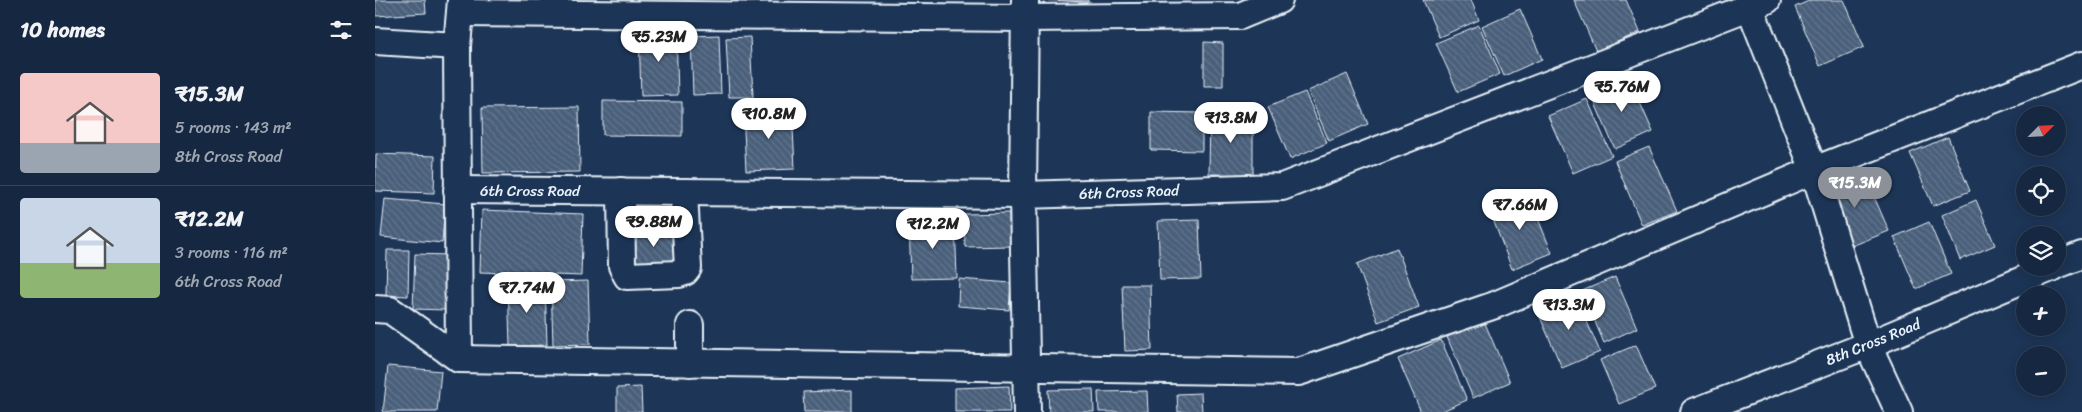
<!DOCTYPE html>
<meta charset="utf-8">
<style>
body{margin:0;font-family:Sriracha,sans-serif;background:#23344c;color:#f1f3f6;height:100vh;display:flex;flex-direction:column;font-size:19px;white-space:nowrap}
*{box-sizing:border-box;margin:0}
p{font-size:16px;color:#9ea6b1}
.icon{flex:none;width:28px;height:28px;fill:none;stroke:currentColor;stroke-width:2;stroke-linecap:round;stroke-linejoin:round}
.map{position:relative;flex:1;overflow:hidden}
.panel{display:flex;flex-direction:column;background:#162841;width:375px}
.panel>*{flex:none}
.needle{width:32px;rotate:66deg}
.controls{position:absolute;left:1641px;top:106px;display:grid;gap:10px}
.controls a{display:grid;place-items:center;width:50px;height:50px;border-radius:50%;background:#162841;box-shadow:0 2px 12px #0003,0 0 0 1px #35445a;font-size:25px}
.price{position:absolute;translate:-50% -42px;padding:0 11px;border-radius:18px;background:#fff;color:#222;font-size:16px;line-height:32px;filter:drop-shadow(0 1px 2px #0008)}
.price::after{content:'';position:absolute;left:50%;top:30px;width:15px;height:11px;margin-left:-8px;background:inherit;clip-path:polygon(0 0,100% 0,50% 100%)}
.price.on{background:#8c9099;color:#fff}
ul{padding:0;list-style:none}
li{display:flex;align-items:center;gap:15px;height:125px;padding:0 20px}
li+li{border-top:1px solid #35445a}
li span{display:grid;place-items:center;flex:none;width:140px;height:100px;border-radius:5px;color:#555}
li>.icon{margin-inline-start:auto}
span .icon{width:60px;height:60px;fill:#fffc;stroke-width:1}
li b{font-size:21px}
h2{display:flex;justify-content:space-between;align-items:center;height:60px;padding:0 20px;font-size:21px}
main{display:flex;flex:1;min-height:0}
.map>svg:first-child{display:block}
.building{fill:url(#building-back-hatch);stroke:#e8f1f8}
.lines{fill:none;stroke-linecap:round;stroke-linejoin:round}
.minor-casing{stroke:#e8f1f8;stroke-width:30}
.minor{stroke:#1d3557;stroke-width:26}
.labels{text-anchor:middle;stroke-width:4.5;stroke-linejoin:round;paint-order:stroke}
.street-label{font-size:15px;fill:#e8f1f8;stroke:#1d3557}
</style>
<main>
<section class="panel">
<h2>10 homes<svg class="icon" aria-label="filters" viewBox="0 0 24 24"><path d="M4 7h16M4 17h16"/><circle cx="9" cy="7" r="2"/><circle cx="15" cy="17" r="2"/></svg></h2>
<ul>
<li><span style="background:linear-gradient(#f6c9c9 70%,#9aa5b1 0)"><svg class="icon" aria-label="home" viewBox="0 0 24 24"><path d="M3 11l9-7 9 7M6 9v11h12V9"/></svg></span><div><b>₹15.3M</b><p>5 rooms · 143 m²</p><p>8th Cross Road</p></div></li>
<li><span style="background:linear-gradient(#c9d6e8 65%,#8fb573 0)"><svg class="icon" aria-label="home" viewBox="0 0 24 24"><path d="M3 11l9-7 9 7M6 9v11h12V9"/></svg></span><div><b>₹12.2M</b><p>3 rooms · 116 m²</p><p>6th Cross Road</p></div></li>
</ul>
</section>
<div class="map">
<svg width="1707" height="412" viewBox="0 0 1707 412">
<defs>
<pattern id="building-back-hatch" width="6" height="6" patternUnits="userSpaceOnUse" patternTransform="scale(1.25)"><rect width="6" height="6" fill="#495e7a"/><path d="M-1 5l2 2M0 0l6 6M5-1l2 2" fill="none" stroke="#63768e"/></pattern>
</defs>
<rect width="100%" height="100%" fill="#1d3557"/>
<filter id="ink" filterUnits="userSpaceOnUse"><feTurbulence type="fractalNoise" baseFrequency=".02" numOctaves="2"/><feDisplacementMap in="SourceGraphic" scale="10" xChannelSelector="R" yChannelSelector="G"/><feConvolveMatrix kernelMatrix="1 2 1 2 8 2 1 2 1" color-interpolation-filters="sRGB"/></filter>
<g filter="url(#ink)">
<g class="building">
<path d="M0 0H50L51 13 1 16Z"/>
<path d="M669 0H713V2Z"/>
<path d="M1048 0H1096L1104 20 1064 37Z"/>
<path d="M1199 0H1251L1265 32 1221 51Z"/>
<path d="M1436 0H1469L1489 47 1445 66 1420 7Z"/>
<path d="M1145 9 1167 59 1129 76 1107 26Z"/>
<path d="M1104 25 1125 74 1083 92 1061 43Z"/>
<path d="M301 31 303 95 266 96 264 32Z"/>
<path d="M344 35 346 94 318 95 316 36Z"/>
<path d="M375 37 378 97H354L351 38Z"/>
<path d="M829 42 848 43V86H829Z"/>
<path d="M972 74 993 124 954 141 933 91Z"/>
<path d="M1254 78 1278 132 1240 149 1216 94Z"/>
<path d="M930 92 952 143 915 159 893 107Z"/>
<path d="M1212 99 1237 156 1198 173 1173 116Z"/>
<path d="M228 101 307 102V136L228 135Z"/>
<path d="M204 107 205 172 108 173 107 108Z"/>
<path d="M417 108 420 169 371 171 368 110Z"/>
<path d="M776 112 827 113V151L776 150Z"/>
<path d="M835 113H878V175L834 174Z"/>
<path d="M1573 137 1595 191 1558 206 1535 153Z"/>
<path d="M1274 147 1302 211 1267 225 1240 161Z"/>
<path d="M1 154 60 156 59 193 0 191Z"/>
<path d="M1487 169 1514 231 1472 248 1446 186Z"/>
<path d="M1153 194 1177 253 1137 269 1114 209Z"/>
<path d="M10 199 70 204 67 243 6 237Z"/>
<path d="M1601 200 1620 245 1585 260 1567 215Z"/>
<path d="M107 210 208 214 206 276 105 272Z"/>
<path d="M634 213 635 246 590 247 589 214Z"/>
<path d="M580 220 582 278 536 279 534 222Z"/>
<path d="M824 220 826 279 785 280 783 221Z"/>
<path d="M1554 222 1576 274 1541 289 1519 237Z"/>
<path d="M305 224 306 271 253 272 252 226Z"/>
<path d="M1022 248 1044 307 1003 322 982 264Z"/>
<path d="M12 250H34L33 296 11 295Z"/>
<path d="M40 254 73 255 71 310 38 309Z"/>
<path d="M1240 277 1262 328 1229 343 1207 291Z"/>
<path d="M584 279 636 283 634 310 583 306Z"/>
<path d="M213 281 215 344 178 345 176 282Z"/>
<path d="M170 282 172 345 135 346 133 283Z"/>
<path d="M747 285H775L777 350 750 351Z"/>
<path d="M1200 294 1225 352 1187 368 1162 310Z"/>
<path d="M1109 321 1135 382 1098 398 1072 337Z"/>
<path d="M1066 340 1092 400 1065 412H1046L1023 359Z"/>
<path d="M1261 345 1280 389 1244 404 1225 360Z"/>
<path d="M13 366 66 371 62 412H8Z"/>
<path d="M634 386 635 412H580V388Z"/>
<path d="M266 387 267 412H242V388Z"/>
<path d="M718 389 719 412H674L673 390Z"/>
<path d="M477 390V412H429L428 392Z"/>
<path d="M772 391 773 412H724L723 392Z"/>
<path d="M826 393 827 412H803L802 394Z"/>
</g>
<g class="lines">
<g class="minor-casing">
<g id="minor">
<path d="M650 0 648 195 652 412"/>
<path d="M1372 0 1439 170 1493 345 1524 412"/>
<path d="M86 13 650 18 865 16 904 0"/>
<path d="M0 41 82 46"/>
<path d="M82 190 648 195 907 187 1392 0"/>
<path d="M246 191 247 266 252 276 304 274 310 272 313 268 309 192"/>
<path d="M1682 265 1707 255"/>
<path d="M0 309 15 310 84 359 924 372 1120 305 1439 170 1707 65"/>
<path d="M315 325V363"/>
<path d="M84 359 82 46 86 0"/>
<path d="M1319 412 1493 345 1676 268"/>
</g>
</g>
<use href="#minor" class="minor"/>
</g>
</g>
<g class="labels">
<g class="street-label">
<text x="155" y="196">6th Cross Road</text>
<text transform="translate(754 192) rotate(-2)" y="5">6th Cross Road</text>
<text transform="translate(1498 342) rotate(-22)" y="5">8th Cross Road</text>
</g>
</g>
</svg>
<div class="controls">
<a><svg class="needle" viewBox="-14 -14 28 28"><path d="M0-13l5 13h-10z" fill="#e53935"/><path d="M0 13l5-13h-10z" fill="#9ea6b1"/></svg></a>
<a><svg class="icon" aria-label="locate" viewBox="0 0 24 24"><circle cx="12" cy="12" r="6"/><path d="M12 2v4M12 18v4M2 12h4M18 12h4"/></svg></a>
<a><svg class="icon" aria-label="layers" viewBox="0 0 24 24"><path d="M12 4l9 5-9 5-9-5zM3 14l9 5 9-5"/></svg></a>
<a>+</a>
<a>−</a>
</div>
<b class="price" style="left:284px;top:63px">₹5.23M</b>
<b class="price" style="left:1247px;top:113px">₹5.76M</b>
<b class="price" style="left:394px;top:140px">₹10.8M</b>
<b class="price" style="left:856px;top:144px">₹13.8M</b>
<b class="price on" style="left:1480px;top:209px">₹15.3M</b>
<b class="price" style="left:1145px;top:231px">₹7.66M</b>
<b class="price" style="left:279px;top:248px">₹9.88M</b>
<b class="price" style="left:558px;top:250px">₹12.2M</b>
<b class="price" style="left:152px;top:314px">₹7.74M</b>
<b class="price" style="left:1194px;top:331px">₹13.3M</b>
</div>
</main>
